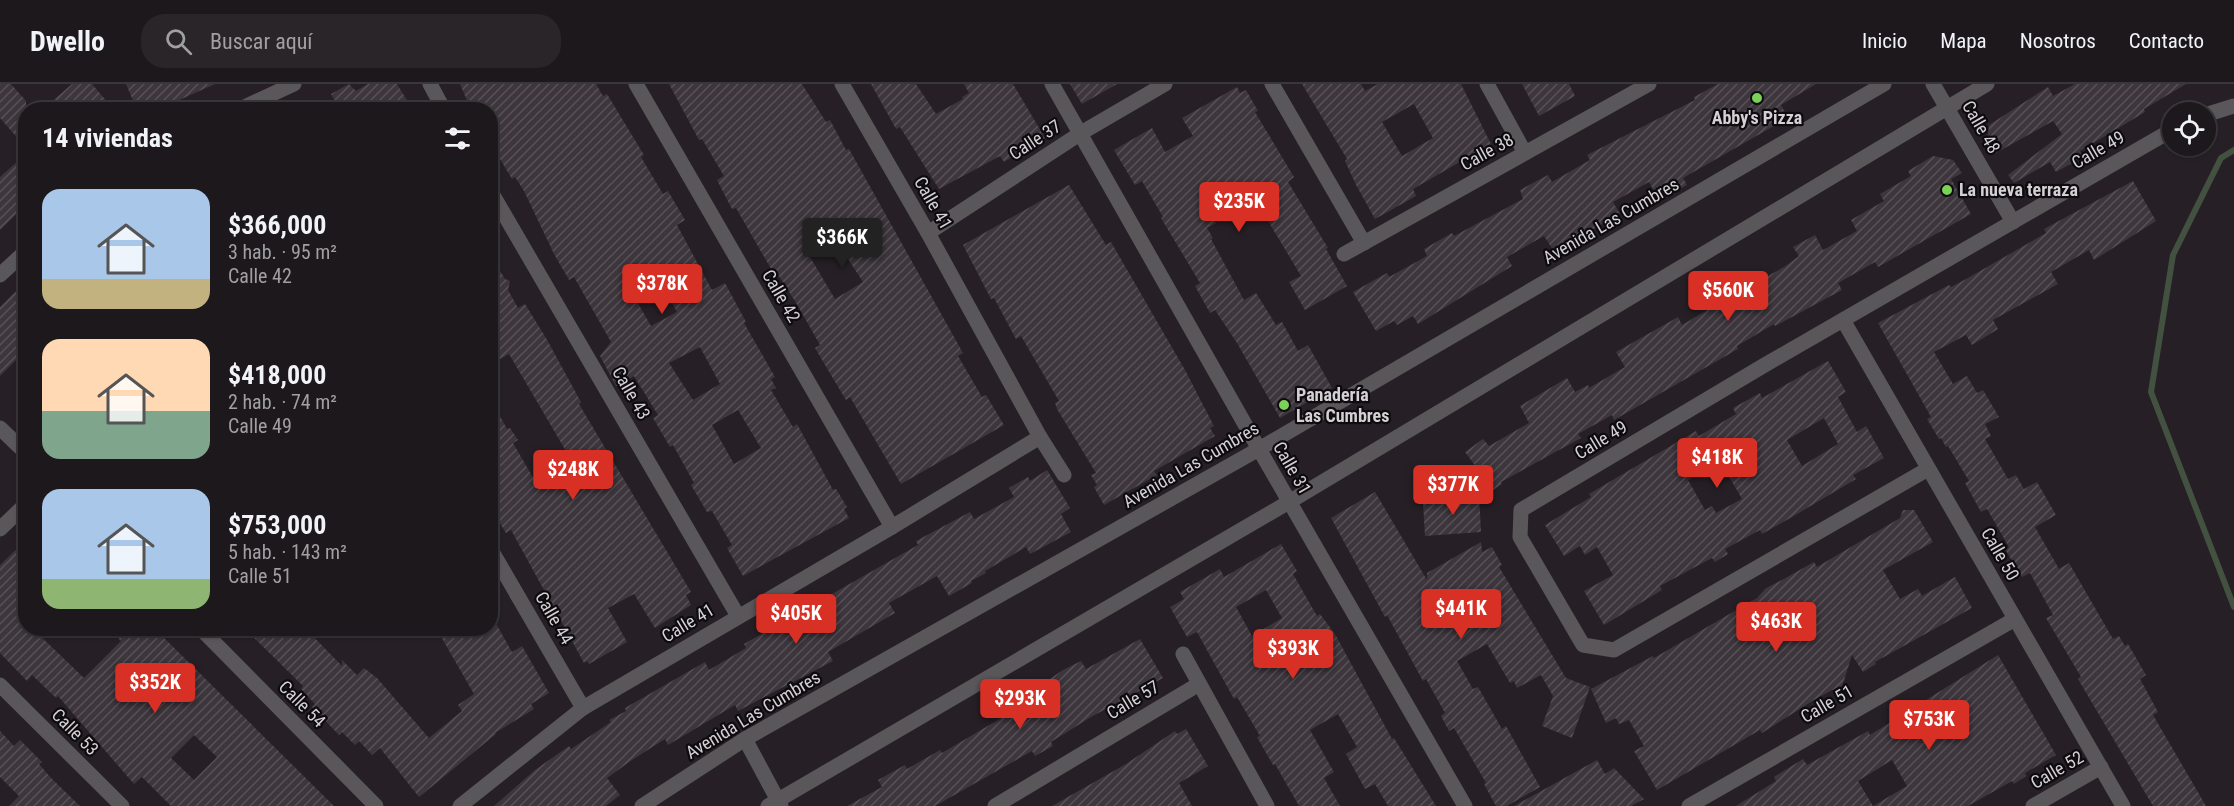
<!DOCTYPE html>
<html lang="es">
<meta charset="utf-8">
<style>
body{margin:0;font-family:"Roboto Condensed",sans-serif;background:#292529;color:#f1f3f6;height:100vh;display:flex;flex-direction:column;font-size:22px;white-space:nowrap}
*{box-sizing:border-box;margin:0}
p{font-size:20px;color:#a0a0a3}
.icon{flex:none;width:33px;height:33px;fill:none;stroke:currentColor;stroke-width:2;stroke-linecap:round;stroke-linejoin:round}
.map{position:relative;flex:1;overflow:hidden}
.sheet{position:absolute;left:18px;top:18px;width:480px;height:534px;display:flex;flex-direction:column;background:#1c181c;border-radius:24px;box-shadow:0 2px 4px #0004,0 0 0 2px #3a373b}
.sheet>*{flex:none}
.fabs{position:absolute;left:2162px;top:18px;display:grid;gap:12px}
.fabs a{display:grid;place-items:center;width:54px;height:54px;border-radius:50%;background:#1c181c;box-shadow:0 2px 4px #0004,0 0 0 2px #3a373b;font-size:30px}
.price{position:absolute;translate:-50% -51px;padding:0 14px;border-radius:6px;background:#d93025;color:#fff;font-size:20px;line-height:39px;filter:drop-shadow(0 2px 3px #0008)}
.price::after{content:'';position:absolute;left:50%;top:36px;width:18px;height:14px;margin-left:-9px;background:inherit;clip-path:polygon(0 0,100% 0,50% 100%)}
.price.active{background:#222;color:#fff}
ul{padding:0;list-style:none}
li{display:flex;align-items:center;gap:18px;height:150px;padding:0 24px}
li span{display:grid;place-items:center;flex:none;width:168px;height:120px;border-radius:18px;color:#555}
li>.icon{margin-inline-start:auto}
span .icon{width:72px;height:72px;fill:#fffc;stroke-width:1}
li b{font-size:26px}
h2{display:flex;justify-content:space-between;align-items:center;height:72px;padding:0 24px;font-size:26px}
header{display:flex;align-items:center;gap:36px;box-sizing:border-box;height:84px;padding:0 30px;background:#1c181c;border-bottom:2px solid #3a373b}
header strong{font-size:28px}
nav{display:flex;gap:33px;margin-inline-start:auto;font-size:21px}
.search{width:420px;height:54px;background:#292529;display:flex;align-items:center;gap:15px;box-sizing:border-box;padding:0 21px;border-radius:24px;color:#a0a0a3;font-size:22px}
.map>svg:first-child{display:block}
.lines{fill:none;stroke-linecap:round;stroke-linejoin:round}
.stream{stroke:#435140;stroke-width:6}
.building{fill:url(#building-hatch);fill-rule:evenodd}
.minor{stroke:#5a575a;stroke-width:15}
.tertiary{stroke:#5a575a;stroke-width:15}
.poi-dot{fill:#7ad156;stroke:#0d0b0d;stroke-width:2}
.labels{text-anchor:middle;stroke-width:4.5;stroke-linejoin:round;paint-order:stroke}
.poi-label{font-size:18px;font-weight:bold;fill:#d4d0d4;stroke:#0d0b0d;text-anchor:start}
.street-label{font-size:18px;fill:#d4d0d4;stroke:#0d0b0d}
</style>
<header>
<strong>Dwello</strong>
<div class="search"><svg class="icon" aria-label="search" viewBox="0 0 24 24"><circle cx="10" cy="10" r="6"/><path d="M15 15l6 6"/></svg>Buscar aquí</div>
<nav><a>Inicio</a><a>Mapa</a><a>Nosotros</a><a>Contacto</a></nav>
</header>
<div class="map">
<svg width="2234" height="722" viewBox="0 0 2234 722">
<defs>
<pattern id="building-hatch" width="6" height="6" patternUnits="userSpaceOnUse" patternTransform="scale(1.5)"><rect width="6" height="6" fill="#3d363d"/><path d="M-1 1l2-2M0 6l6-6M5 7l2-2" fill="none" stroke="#585258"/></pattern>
</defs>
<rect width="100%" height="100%" fill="#262026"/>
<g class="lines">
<path class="stream" d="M2234 66 2221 74 2173 171 2151 308 2234 523"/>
</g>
<g class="building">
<path d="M0 0H11L26 17V64L0 34Z"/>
<path d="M72 0H92L114 26H42Z"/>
<path d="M126 0H215L157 26H137Z"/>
<path d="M349 0 356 7 368 0H397L408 18 396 26H340L331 10Z"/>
<path d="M460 0H596L603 12 607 10 644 71 641 73 663 110 668 107 685 136 677 141 712 206 725 199 746 238 744 239 775 293 771 295 776 304 771 306 793 343 797 340 833 406 836 405 847 423 844 425 849 434 743 492 727 464 732 461 712 427 707 428 691 401 694 399 673 361 670 363 653 334 658 331 634 292 616 302 600 272 611 258 574 193 569 196 554 170 524 107 515 93 512 95 497 70 500 69 490 53V26H475L470 18 468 19ZM659 195 677 228 651 242 632 209ZM700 263 720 300 693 316 669 279ZM738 326 761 364 734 380 712 341Z"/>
<path d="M669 0H802L826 38 830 36 846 66 849 65 963 269 958 272 982 313 986 311 1004 341 901 400 850 313 846 316 831 291 815 264 820 261 798 222 777 189 774 190 736 124 732 125 717 96 724 92 702 55 699 56ZM837 158 863 198 835 215 810 173Z"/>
<path d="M871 0H916L936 30 963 15 962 13 969 9 964 0H1013L1045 54 1004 78 1000 72 939 105 900 43 896 45Z"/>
<path d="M1070 0H1117L1082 20Z"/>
<path d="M1302 0H1361L1365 7 1378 0H1461L1491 60 1413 105 1416 112 1375 135 1356 101 1345 77 1347 75ZM1414 20 1433 54 1402 72 1382 38Z"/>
<path d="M1522 0H1569L1575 12 1539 32Z"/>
<path d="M1718 0H1816L1781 21 1788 34 1683 94 1687 101 1659 116 1649 98 1613 118 1620 130 1587 149 1589 153 1557 172 1544 152 1507 173 1512 182 1418 240 1413 232 1397 241 1394 237 1376 247 1353 208 1387 189 1389 193 1427 172 1424 165 1452 149 1454 152 1523 115 1520 106 1548 91 1552 98 1590 76 1587 71 1695 16 1694 13Z"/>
<path d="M2075 0H2186L2144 25 2145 28 2080 67 2083 73 2056 88 2050 78 2014 99 2008 91 2062 50 2053 37 1994 70 1987 57 1989 41 2048 3 2053 12Z"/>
<path d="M1237 3 1240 9 1246 6 1258 27 1255 28 1294 93 1288 98 1328 164 1326 165 1347 202 1305 226 1289 198 1301 192 1256 117 1243 125 1233 108 1207 124 1216 139 1207 144 1213 154 1211 155 1244 216 1256 209 1276 241 1282 238 1298 267 1308 261 1332 304 1280 334 1237 259 1215 226 1210 229 1195 202 1200 199 1161 134 1163 133 1142 97 1135 101 1114 66 1152 44 1165 68 1193 52 1182 34Z"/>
<path d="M26 70V121L0 146V93Z"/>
<path d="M1933 72 1953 76 1962 89 1951 95 1971 130 1878 183 1875 178 1838 199 1842 206 1775 242 1774 240 1737 262 1738 265 1614 336 1612 331 1578 350 1581 354 1501 398 1502 400 1486 411 1472 393 1479 387 1465 368 1483 355 1489 362 1529 339 1520 322 1567 294 1575 308 1588 301 1589 304 1625 283 1616 268 1678 233 1682 241 1719 219 1716 214 1745 198 1748 203 1784 183 1799 172 1793 163 1815 151 1823 166 1857 147 1851 136 1884 117 1880 110 1911 92 1908 87Z"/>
<path d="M2133 97 2156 137 2094 176 2089 166 2051 188 2058 200 1993 236 1998 245 1972 261 1966 251 1934 268 1953 300 1967 292 1977 309 1983 306 1999 333 1985 340 1991 352 1985 355 2008 395 2016 391 2024 405 2037 398 2056 431 2035 443 2059 485 2069 479 2113 555 2119 552 2125 562 2128 560 2146 591 2140 595 2158 628 2153 631 2206 722H2153L2078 595 2081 593 2046 534 2053 531 2030 489 2022 493 2005 465 2009 463 1987 425 1981 428 1965 399 1969 397 1948 362 1946 363 1941 354 1939 355 1927 335 1931 333 1878 239 1949 201 1951 203 1968 194 2046 149 2044 145Z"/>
<path d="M1069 101 1106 161 1111 158 1185 286 1214 342 1210 344 1215 352 1154 387 1157 391 1104 421 1094 403 1097 401 1091 391 1096 389 1057 325 1055 319 1059 317 1021 252 1016 255 994 214 991 215 963 161Z"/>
<path d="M490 170 505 195 510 197 508 206 518 224 525 220 546 254 581 318 579 320 691 508 686 511 691 521 655 544 634 510 608 524 627 558 589 580 587 577 584 579 511 446 506 449 490 423 497 419 490 407V314L507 345 510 344 518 356 513 359 535 397 569 383 566 376 570 374 509 270 490 281Z"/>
<path d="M26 197V266L0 292V223Z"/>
<path d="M1828 277 1846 308 1838 313 1857 348 1866 342 1884 374 1853 391 1856 395 1792 433 1762 450 1760 446 1725 465 1728 470 1715 478 1712 474 1660 502 1662 506 1604 541 1584 507 1613 491 1597 463 1585 471 1580 462 1564 472 1545 441 1591 413 1589 410 1696 347 1699 352 1736 330 1733 324 1760 309 1762 314ZM1824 334 1838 360 1802 382 1787 356ZM1720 377 1742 415 1716 429 1712 422 1705 426 1688 396Z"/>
<path d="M1047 386 1070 424 1061 430 1071 448 1030 470 1026 463 985 487 986 489 971 497 972 499 949 512 937 492 889 519 895 529 828 568 833 577 738 627 735 621 668 661 665 655 632 676 607 694 620 711 606 722H494L535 686 569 662 571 665 611 638 609 636 626 627 625 624 705 578 709 586 746 564 744 560 918 461 916 457 970 428 974 435 1014 413 1009 404 1028 393 1030 397Z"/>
<path d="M1375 408 1427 496V489L1481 458 1482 468 1492 463 1502 481 1499 483 1566 594 1590 603 1572 654 1542 642 1553 612 1541 591 1517 604 1514 597 1510 599 1487 560 1457 577 1473 605 1478 603 1502 645 1506 642 1540 703 1507 722H1496L1484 700 1486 699 1454 644 1449 647 1441 632 1445 629 1426 595 1423 597 1387 531 1385 533 1331 434Z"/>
<path d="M1479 409 1481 448 1425 452 1423 418 1458 417V410Z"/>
<path d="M1903 426H1914L1933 458 1883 486 1900 515 1918 505 1922 512 1955 493 1972 524 1875 578 1876 580 1863 588 1852 571 1841 606H1832L1814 616 1762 649 1760 646 1657 706 1634 667 1644 662 1629 636 1619 640 1616 634 1606 639 1591 605 1653 572 1654 574 1757 514 1766 504 1782 496 1814 478 1817 483 1900 434Z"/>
<path d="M26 456V544H32L84 594 121 557 108 544H154L334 722H171L142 693 134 700 58 612 56 614 32 591 27 597 0 569V481ZM194 651 217 673 194 696 171 674Z"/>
<path d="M1281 460 1297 487 1293 490 1317 532 1320 530 1335 550 1392 655 1394 654 1436 722H1388L1375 700 1365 705 1346 670 1357 663 1338 630 1310 646 1334 688 1324 694 1340 722H1299L1275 680 1273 681 1257 653 1260 652 1237 613 1234 615 1197 548 1187 553 1170 523 1184 515 1180 508 1220 485 1224 493ZM1266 506 1282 534 1252 552 1236 523Z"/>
<path d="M494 536 512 568 522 562 549 609 531 620 534 625 495 649 496 650 419 713 380 664 372 671 359 657 355 661 342 648 339 651 312 623 315 620 301 605 303 602 244 544H305L342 582V576L357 591 364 584 377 594 429 654 462 627 458 621 474 610 436 544H490V539Z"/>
<path d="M1140 555 1163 594 1091 633 1051 658 1053 662 1035 672 1032 667 935 722H847L882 703 878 696 905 681 907 685 940 666 942 669 1030 617 1026 611 1063 586 1081 577 1086 585Z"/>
<path d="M1998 571 2056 671 2025 689 2026 692 2014 700 2012 697 1968 722H1873L1907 702 1892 676 1858 697 1873 722H1736L1776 697 1774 693 1803 675 1807 681 1868 647 1870 651Z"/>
<path d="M1186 645 1208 682 1179 699 1192 722H1052L1126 680 1175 647 1177 650Z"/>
<path d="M0 647 14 662 20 656 42 678 39 680 51 694 80 722H9L19 712 0 693Z"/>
<path d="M1597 676 1605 690 1614 684 1644 715 1631 722H1514Z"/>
</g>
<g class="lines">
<g class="minor">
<path d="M430 0 444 26"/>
<path d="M636 0 892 443"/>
<path d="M842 0 928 149 1040 353 1064 391"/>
<path d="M1052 0 1259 365 1465 722"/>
<path d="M1272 0 1364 159"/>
<path d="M1487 0 1525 69"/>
<path d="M1933 0 2013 138"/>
<path d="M238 26 294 0"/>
<path d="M2205 31 2234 22"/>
<path d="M490 106 738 532"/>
<path d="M928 149 1081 49 1165 0"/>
<path d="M1344 170 1649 0"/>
<path d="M0 191 26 167"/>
<path d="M1843 236 2123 722"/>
<path d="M0 344 26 369"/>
<path d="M1928 385 1614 566 1583 561 1520 453 1521 426 1763 282 2172 46"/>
<path d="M0 445 26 420"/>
<path d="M490 464 583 624"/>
<path d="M200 544 376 722"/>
<path d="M1183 570 1267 722"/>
<path d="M0 601 122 722"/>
<path d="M745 655 781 722"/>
<path d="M460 722 583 624 892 443 1040 353"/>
<path d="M995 722 1199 600"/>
<path d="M1689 722 2015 535"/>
<path d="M2033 722 2101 683"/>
</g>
<g class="tertiary">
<path d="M642 722 745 655 1259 365 1884 0"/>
<path d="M768 722 1289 418 1987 0"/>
</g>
</g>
<g class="poi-dot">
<circle cx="1757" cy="14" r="6"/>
<circle cx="1947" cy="106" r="6"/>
<circle cx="1284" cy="321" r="6"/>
</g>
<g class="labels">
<g class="poi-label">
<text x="1757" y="40" text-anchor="middle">Abby's Pizza</text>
<text x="1959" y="112">La nueva terraza</text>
<text x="1296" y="317">Panadería<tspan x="1296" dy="21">Las Cumbres</tspan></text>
</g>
<g class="street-label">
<text transform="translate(1981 43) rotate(60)" y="6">Calle 48</text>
<text transform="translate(1035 56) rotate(-33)" y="6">Calle 37</text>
<text transform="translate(2098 66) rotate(-30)" y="6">Calle 49</text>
<text transform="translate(1487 68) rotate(-29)" y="6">Calle 38</text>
<text transform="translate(933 119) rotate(60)" y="6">Calle 41</text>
<text transform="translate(1611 137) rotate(-30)" y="6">Avenida Las Cumbres</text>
<text transform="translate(781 212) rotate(60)" y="6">Calle 42</text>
<text transform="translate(631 309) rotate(60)" y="6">Calle 43</text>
<text transform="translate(1601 356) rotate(-31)" y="6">Calle 49</text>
<text transform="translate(1191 381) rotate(-30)" y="6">Avenida Las Cumbres</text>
<text transform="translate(1292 384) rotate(60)" y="6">Calle 31</text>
<text transform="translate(2000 470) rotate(60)" y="6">Calle 50</text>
<text transform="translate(554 534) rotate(60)" y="6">Calle 44</text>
<text transform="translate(688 539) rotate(-31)" y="6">Calle 41</text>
<text transform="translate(1133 616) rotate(-31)" y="6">Calle 57</text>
<text transform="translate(302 620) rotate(45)" y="6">Calle 54</text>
<text transform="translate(1827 620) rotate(-30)" y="6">Calle 51</text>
<text transform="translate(753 631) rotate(-31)" y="6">Avenida Las Cumbres</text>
<text transform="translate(75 648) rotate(45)" y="6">Calle 53</text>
<text transform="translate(2057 686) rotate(-30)" y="6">Calle 52</text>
</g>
</g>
</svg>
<div class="fabs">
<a><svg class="icon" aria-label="locate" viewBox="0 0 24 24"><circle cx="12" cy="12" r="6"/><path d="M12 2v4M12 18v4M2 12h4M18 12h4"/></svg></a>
</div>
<b class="price" style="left:1239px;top:149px">$235K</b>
<b class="price active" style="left:842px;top:185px">$366K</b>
<b class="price" style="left:662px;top:231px">$378K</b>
<b class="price" style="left:1728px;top:238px">$560K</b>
<b class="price" style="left:1717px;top:405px">$418K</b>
<b class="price" style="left:573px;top:417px">$248K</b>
<b class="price" style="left:1453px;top:432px">$377K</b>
<b class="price" style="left:1461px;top:556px">$441K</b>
<b class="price" style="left:796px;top:561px">$405K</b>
<b class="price" style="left:1776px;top:569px">$463K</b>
<b class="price" style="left:1293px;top:596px">$393K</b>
<b class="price" style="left:155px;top:630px">$352K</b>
<b class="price" style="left:1020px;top:646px">$293K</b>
<b class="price" style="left:1929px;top:667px">$753K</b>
<section class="sheet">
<h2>14 viviendas<svg class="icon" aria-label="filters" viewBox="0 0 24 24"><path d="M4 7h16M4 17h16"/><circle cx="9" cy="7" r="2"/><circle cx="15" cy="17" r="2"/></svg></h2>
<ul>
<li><span style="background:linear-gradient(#a9c7e8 75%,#c2b280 0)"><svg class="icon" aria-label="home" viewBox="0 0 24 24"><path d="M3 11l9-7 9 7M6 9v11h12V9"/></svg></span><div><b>$366,000</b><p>3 hab. · 95 m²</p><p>Calle 42</p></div></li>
<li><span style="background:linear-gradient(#ffd9b3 60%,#7fa58c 0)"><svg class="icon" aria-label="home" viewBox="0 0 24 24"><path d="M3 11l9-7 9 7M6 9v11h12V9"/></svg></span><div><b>$418,000</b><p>2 hab. · 74 m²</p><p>Calle 49</p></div></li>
<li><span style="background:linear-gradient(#a9c7e8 75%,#8fb573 0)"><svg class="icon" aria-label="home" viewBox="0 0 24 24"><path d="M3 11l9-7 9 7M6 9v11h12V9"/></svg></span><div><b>$753,000</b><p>5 hab. · 143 m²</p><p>Calle 51</p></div></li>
</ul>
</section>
</div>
